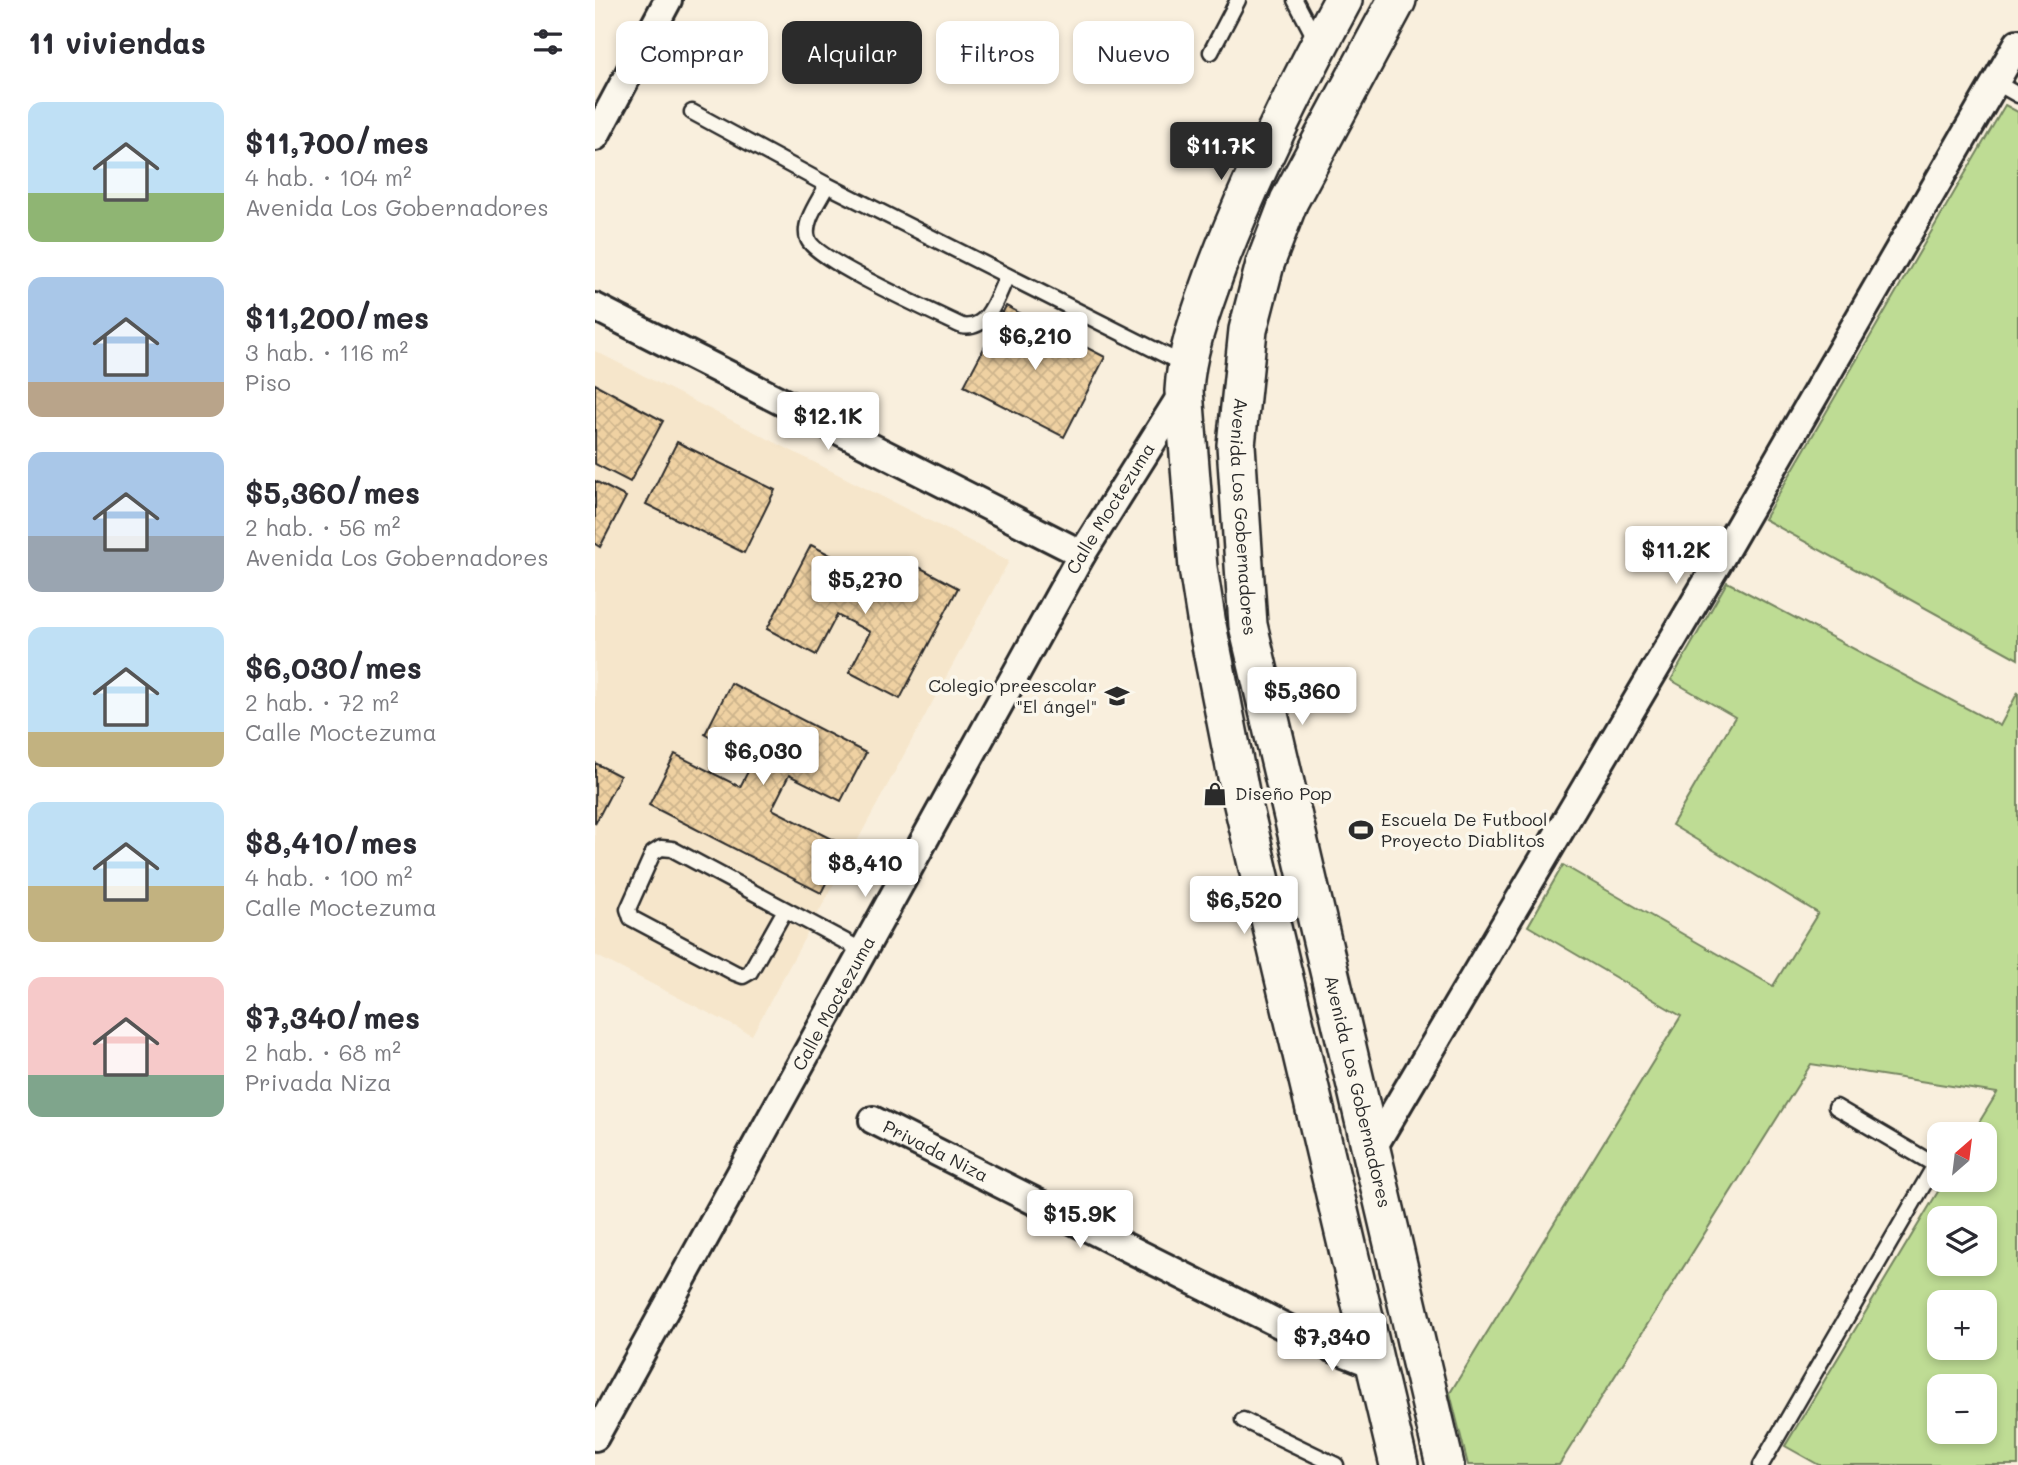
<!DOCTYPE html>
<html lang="es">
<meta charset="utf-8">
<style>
body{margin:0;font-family:Mali,sans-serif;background:#f7f7f7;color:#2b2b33;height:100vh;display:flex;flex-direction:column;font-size:26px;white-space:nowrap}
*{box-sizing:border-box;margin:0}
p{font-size:23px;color:#7c7c81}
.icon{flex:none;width:38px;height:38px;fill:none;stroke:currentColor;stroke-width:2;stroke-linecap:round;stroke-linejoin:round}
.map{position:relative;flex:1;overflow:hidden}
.sheet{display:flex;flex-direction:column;background:#fff;width:595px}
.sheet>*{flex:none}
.guide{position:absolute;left:21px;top:21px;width:665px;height:63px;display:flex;gap:14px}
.needle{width:46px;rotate:28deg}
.buttons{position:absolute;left:1332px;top:1122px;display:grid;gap:14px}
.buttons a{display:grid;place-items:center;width:70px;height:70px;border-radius:14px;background:#fff;box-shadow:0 4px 10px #0003;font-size:35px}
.price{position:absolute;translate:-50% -60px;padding:0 16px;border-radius:7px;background:#fff;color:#222;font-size:23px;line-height:46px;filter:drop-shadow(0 2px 4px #0008)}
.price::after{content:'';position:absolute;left:50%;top:42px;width:21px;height:16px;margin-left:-10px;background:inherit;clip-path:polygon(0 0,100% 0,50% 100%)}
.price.current{background:#2b2b2b;color:#fff}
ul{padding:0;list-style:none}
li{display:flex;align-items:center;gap:21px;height:175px;padding:0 28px}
li span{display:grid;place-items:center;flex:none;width:196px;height:140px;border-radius:14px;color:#555}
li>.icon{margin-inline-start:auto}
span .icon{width:84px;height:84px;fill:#fffc;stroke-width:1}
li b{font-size:30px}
h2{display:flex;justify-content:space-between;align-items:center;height:84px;padding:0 28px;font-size:30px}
.chip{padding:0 24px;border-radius:14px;background:#fff;box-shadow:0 4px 10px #0003;font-size:24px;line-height:63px}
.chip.current{background:#2b2b2b;color:#fff}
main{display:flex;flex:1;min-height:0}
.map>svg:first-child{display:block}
.built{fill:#f6e6cb}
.grass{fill:#bedc94;stroke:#748460;stroke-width:2;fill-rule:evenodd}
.building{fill:url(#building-cross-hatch);stroke:#2b2b2b;stroke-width:2}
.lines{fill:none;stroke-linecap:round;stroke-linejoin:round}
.lane-casing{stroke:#2b2b2b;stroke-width:19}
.street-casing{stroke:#2b2b2b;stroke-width:32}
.secondary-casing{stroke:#2b2b2b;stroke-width:42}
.lane{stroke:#fbf7ec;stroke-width:14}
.street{stroke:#fbf7ec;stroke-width:26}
.secondary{stroke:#fbf7ec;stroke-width:37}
.labels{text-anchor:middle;stroke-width:7;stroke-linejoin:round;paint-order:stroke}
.street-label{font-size:18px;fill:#2b2b2b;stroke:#fbf7ec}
.poi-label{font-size:18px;fill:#2b2b2b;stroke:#fbf7ec;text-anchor:start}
</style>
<main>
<section class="sheet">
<h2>11 viviendas<svg class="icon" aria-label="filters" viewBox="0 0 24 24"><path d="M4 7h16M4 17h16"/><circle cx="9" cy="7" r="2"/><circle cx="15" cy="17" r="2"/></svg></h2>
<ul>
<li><span style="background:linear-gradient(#bfe0f5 65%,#8fb573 0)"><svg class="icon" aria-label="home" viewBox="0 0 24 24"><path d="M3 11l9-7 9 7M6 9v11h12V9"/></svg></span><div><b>$11,700/mes</b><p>4 hab. · 104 m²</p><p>Avenida Los Gobernadores</p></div></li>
<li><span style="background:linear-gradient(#a9c7e8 75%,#b9a48a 0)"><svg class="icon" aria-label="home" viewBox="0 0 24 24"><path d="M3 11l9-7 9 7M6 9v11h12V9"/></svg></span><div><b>$11,200/mes</b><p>3 hab. · 116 m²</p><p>Piso</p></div></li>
<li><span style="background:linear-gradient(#a9c7e8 60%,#9aa5b1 0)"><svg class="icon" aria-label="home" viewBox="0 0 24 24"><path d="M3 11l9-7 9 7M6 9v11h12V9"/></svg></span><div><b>$5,360/mes</b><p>2 hab. · 56 m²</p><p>Avenida Los Gobernadores</p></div></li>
<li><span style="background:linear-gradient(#bfe0f5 75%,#c2b280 0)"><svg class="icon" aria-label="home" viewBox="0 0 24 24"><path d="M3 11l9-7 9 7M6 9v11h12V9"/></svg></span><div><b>$6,030/mes</b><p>2 hab. · 72 m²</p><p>Calle Moctezuma</p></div></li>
<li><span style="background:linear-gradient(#bfe0f5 60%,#c2b280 0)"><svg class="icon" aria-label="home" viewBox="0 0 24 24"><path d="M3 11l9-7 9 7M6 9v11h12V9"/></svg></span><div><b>$8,410/mes</b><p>4 hab. · 100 m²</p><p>Calle Moctezuma</p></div></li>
<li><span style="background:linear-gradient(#f6c9c9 70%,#7fa58c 0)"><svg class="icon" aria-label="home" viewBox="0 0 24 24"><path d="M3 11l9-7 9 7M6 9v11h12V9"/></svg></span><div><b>$7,340/mes</b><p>2 hab. · 68 m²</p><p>Privada Niza</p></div></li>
</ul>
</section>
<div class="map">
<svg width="1423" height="1465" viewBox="0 0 1423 1465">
<defs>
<pattern id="building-cross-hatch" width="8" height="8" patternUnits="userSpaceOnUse" patternTransform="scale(1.75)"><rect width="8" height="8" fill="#efd1a2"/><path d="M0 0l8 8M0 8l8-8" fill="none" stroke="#cdb48c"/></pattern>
</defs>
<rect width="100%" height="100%" fill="#f9efdd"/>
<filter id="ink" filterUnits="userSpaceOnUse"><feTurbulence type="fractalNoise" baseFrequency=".0143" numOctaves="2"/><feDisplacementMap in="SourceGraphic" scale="14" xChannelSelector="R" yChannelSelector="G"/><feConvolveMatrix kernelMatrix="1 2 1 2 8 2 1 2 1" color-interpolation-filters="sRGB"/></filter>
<g filter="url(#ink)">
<path class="built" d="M0 351 414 561 157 1035 0 955Z"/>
<g class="grass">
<path d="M1410 105 1423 112V659L1169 519Z"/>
<path d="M1132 582 1405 726 1423 692V1465H1224L1190 1446 1350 1180H1390V1134H1377L1402 1093 1216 1064 964 1465H873L855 1393 1086 1016 933 926 968 865 1178 986 1223 913 1077 825 1140 717 1076 680ZM1344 1218H1390V1264H1344ZM1344 1302H1390V1348H1344ZM1344 1386H1390V1432H1344Z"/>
</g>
<g class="building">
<path d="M411 306 510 357 469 437 369 386Z"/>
<path d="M0 384 68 421 35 482 0 464Z"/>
<path d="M82 442 180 490 149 553 51 504Z"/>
<path d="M0 481 31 497 5 547 0 544Z"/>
<path d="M216 545 264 570 258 582 291 599 311 560 363 588 305 699 254 672 275 632 242 615 221 655 172 629Z"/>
<path d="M136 683 271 753 246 801 194 775 177 809 250 846 226 893 54 805 80 754 145 787 159 760 110 734Z"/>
<path d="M0 763 25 776 0 824Z"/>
</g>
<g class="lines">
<g class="lane-casing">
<g id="lane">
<path d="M700 0 722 42"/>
<path d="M616 52 643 0"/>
<path d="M1400 82 1423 95"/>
<path d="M97 112 232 185 590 365"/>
<path d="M232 185C225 200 207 222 213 239 219 259 342 314 367 326 394 331 402 296 412 276"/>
<path d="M190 910 155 972 148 976 140 973 36 918 33 909 58 853 66 848 77 849 268 951"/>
<path d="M648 1420 741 1465"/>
<path d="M1166 1465 1340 1165 1241 1107"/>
</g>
</g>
<g class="street-casing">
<g id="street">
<path d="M0 137 73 0"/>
<path d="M0 307 487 554"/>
<path id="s1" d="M278 1120 712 1338 780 1365"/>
<path d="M776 1151 1127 556 1423 43"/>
<path id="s2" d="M0 1437 487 554 589 391"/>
</g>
</g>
<g class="secondary-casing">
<g id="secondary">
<path d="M748 0C701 87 657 175 622 267 608 307 591 349 589 391L603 568 612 625 645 792 804 1465"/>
<path id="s3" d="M802 0 694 201 670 264 653 330 641 445 653 625 850 1465"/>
</g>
</g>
<use href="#lane" class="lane"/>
<use href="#street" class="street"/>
<use href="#secondary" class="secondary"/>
</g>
</g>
<defs>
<g id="school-bare" transform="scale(1.89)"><path d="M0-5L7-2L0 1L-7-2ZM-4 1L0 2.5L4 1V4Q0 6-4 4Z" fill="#2b2b2b" stroke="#fbf7ec" stroke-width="2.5" paint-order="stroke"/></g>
<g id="shop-bare" transform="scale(1.89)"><path d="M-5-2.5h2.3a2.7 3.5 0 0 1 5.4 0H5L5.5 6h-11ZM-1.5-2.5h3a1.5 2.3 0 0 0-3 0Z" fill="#2b2b2b" stroke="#fbf7ec" stroke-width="2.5" paint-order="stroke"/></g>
<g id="stadium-bare" transform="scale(1.89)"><path d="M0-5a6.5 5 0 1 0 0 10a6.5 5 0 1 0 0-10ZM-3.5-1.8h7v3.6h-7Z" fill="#2b2b2b" stroke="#fbf7ec" stroke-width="2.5" paint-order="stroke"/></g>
</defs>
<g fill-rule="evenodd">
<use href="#school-bare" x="522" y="696"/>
<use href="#shop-bare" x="620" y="794"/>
<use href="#stadium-bare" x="766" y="830"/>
</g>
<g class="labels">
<g class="street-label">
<text dy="6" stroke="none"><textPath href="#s2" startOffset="1062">Calle Moctezuma</textPath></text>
<text dy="6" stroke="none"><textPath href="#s3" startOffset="551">Avenida Los Gobernadores</textPath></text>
<text dy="6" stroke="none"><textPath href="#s2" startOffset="495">Calle Moctezuma</textPath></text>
<text dy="6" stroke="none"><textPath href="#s3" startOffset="1139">Avenida Los Gobernadores</textPath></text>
<text dy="6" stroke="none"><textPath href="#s1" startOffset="70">Privada Niza</textPath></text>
</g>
<g class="poi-label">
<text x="502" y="692" text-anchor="end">Colegio preescolar<tspan x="502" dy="21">"El ángel"</tspan></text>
<text x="640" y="800">Diseño Pop</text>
<text x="786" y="826">Escuela De Futbool<tspan x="786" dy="21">Proyecto Diablitos</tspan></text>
</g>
</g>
</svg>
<div class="buttons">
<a><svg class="needle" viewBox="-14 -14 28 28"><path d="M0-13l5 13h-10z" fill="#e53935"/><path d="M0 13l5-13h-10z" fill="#7c7c81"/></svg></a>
<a><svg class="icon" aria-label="layers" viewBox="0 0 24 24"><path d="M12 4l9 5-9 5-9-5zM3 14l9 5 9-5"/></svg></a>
<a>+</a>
<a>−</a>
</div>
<b class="price current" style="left:626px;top:182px">$11.7K</b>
<b class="price" style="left:440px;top:372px">$6,210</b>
<b class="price" style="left:233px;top:452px">$12.1K</b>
<b class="price" style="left:1081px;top:586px">$11.2K</b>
<b class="price" style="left:270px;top:616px">$5,270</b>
<b class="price" style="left:707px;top:727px">$5,360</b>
<b class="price" style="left:168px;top:787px">$6,030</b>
<b class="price" style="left:270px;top:899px">$8,410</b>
<b class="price" style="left:649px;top:936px">$6,520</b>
<b class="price" style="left:485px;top:1250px">$15.9K</b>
<b class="price" style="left:737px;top:1373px">$7,340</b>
<div class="guide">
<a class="chip">Comprar</a>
<a class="chip current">Alquilar</a>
<a class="chip">Filtros</a>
<a class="chip">Nuevo</a>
</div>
</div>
</main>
